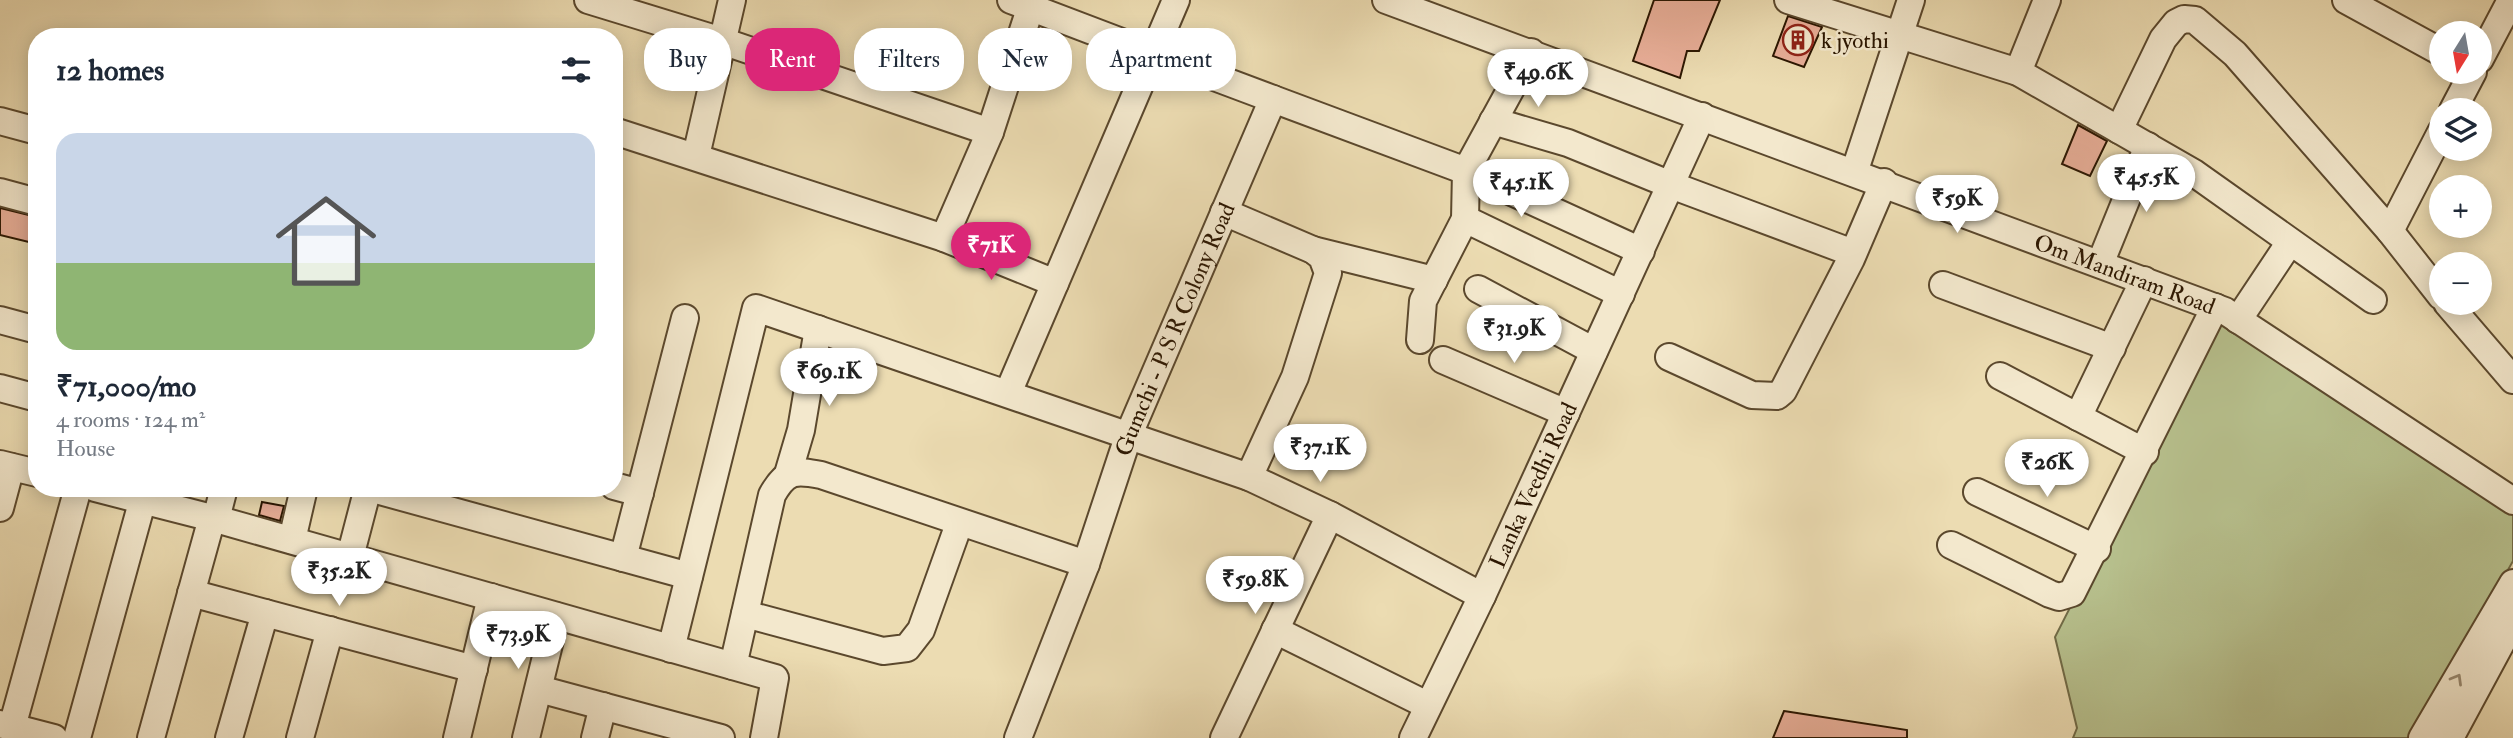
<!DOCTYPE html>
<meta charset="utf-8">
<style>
body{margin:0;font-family:"IM FELL Double Pica",serif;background:#f2f2f3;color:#1f2937;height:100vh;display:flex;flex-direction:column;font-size:26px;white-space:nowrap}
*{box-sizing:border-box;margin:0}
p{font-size:23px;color:#747a83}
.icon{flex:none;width:38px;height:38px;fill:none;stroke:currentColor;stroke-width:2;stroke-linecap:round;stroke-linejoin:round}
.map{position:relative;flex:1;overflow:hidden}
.panel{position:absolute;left:28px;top:28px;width:595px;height:469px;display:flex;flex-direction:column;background:#fff;border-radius:28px;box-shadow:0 4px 18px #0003}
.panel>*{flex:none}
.guide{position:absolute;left:644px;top:28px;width:665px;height:63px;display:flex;gap:14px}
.needle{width:46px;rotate:191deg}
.tools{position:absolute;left:2429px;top:21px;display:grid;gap:14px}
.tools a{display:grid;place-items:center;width:63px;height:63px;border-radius:50%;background:#fff;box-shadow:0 4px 18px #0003;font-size:35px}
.price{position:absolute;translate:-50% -60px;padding:0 16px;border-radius:24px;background:#fff;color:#222;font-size:23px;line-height:46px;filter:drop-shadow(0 2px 4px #0008)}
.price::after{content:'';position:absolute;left:50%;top:42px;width:21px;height:16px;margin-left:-10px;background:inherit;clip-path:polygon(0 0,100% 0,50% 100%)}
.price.current{background:#db2777;color:#fff}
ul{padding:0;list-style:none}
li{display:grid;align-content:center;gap:14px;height:371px;padding:0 28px}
li span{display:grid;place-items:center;height:217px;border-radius:21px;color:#555}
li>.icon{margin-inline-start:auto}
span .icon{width:126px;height:126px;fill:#fffc;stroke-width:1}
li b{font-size:30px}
h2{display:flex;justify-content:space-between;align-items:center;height:84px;padding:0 28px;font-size:30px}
.tag{padding:0 24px;border-radius:28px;background:#fff;box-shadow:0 4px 18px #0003;font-size:24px;line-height:63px}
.tag.current{background:#db2777;color:#fff}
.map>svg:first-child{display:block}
.green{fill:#b7c08d;stroke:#716b47;stroke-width:2}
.building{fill:#e8ae98;stroke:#2b1601;stroke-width:2}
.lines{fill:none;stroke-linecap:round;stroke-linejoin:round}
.minor-casing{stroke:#5b482d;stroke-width:30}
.minor{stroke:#f3e8cd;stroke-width:26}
.oneway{stroke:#998a71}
.labels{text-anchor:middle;stroke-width:5;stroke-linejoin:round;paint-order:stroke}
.poi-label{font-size:23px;fill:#2b1601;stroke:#f3e8cd;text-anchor:start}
.street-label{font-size:23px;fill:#2b1601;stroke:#f3e8cd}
</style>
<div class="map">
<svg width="2513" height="738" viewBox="0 0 2513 738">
<rect width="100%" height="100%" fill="#ecdcb2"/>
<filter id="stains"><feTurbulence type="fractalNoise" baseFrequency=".00286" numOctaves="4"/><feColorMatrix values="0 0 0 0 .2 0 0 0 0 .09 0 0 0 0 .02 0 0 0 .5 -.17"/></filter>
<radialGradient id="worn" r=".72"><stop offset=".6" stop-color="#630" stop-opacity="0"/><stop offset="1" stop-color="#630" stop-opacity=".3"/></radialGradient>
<path class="green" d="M2218 317 2513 514V561L2413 738H2073L2077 728 2055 637Z"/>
<g class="building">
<path d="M1654 0H1720L1699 51H1687L1680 78 1633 61Z"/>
<path d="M1788 16 1822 27 1804 67 1773 56Z"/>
<path d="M2078 125 2107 141 2090 176 2062 164Z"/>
<path d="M0 208 37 217V244L0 235Z"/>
<path d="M262 502 284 506 280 521 259 515Z"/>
<path d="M1784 711 1907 730V738H1773Z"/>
</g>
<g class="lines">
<g class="minor-casing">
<g id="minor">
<path d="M588 0 722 41 990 132"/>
<path id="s1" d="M1386 0 2225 311 2513 501"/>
<path d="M1788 0 2018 72 2194 173 2373 300"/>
<path d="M2346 0 2441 52"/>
<path d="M2480 59 2511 0"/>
<path d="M2018 72 2047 0"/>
<path d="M1273 99 1466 171 1531 52"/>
<path d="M2453 110 2473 72"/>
<path d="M0 121 37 131"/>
<path d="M1493 121 1568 143 1671 185 1853 253"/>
<path d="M2119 130 2163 39 2176 23 2184 19 2195 20 2235 54 2390 231 2441 296"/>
<path d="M614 131 944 238 1055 283"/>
<path d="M696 156 732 0"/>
<path d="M1854 173 1911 0"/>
<path d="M0 192 37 202"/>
<path d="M1224 212 1313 250 1322 257 1328 273 1295 377 1249 477"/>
<path d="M1465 219 1621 294"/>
<path d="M2390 231 2441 132"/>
<path d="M944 238 990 132 1030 9"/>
<path d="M1313 250 1434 280"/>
<path d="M2100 264 2148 146"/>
<path d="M1943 285 2112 348"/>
<path d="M1478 289 1594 351"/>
<path d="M2447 303 2513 380"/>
<path d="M0 320 37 330"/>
<path d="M2238 320 2290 242"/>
<path d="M1420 340 1423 301 1465 219 1466 171 1641 251"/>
<path d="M1669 357 1752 395 1777 396 1783 391 1851 259 1884 182"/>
<path d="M1443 360 1566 413"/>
<path d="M2000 376 2145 452"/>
<path d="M0 388 37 398"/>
<path d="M1008 393 1153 54 1011 0"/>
<path d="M2078 417 2144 280"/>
<path d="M0 464 37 473"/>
<path d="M788 474 801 430 818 329"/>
<path d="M614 486 640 493"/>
<path d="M95 488 216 519 775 678 764 738"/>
<path d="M369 488 689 576"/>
<path d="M1977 492 2097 549"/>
<path d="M0 508 11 467"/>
<path d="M216 519 224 488"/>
<path d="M292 540 304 488"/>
<path d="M1951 545 2050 594 2059 597 2072 593 2215 307"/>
<path d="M350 557 368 488"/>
<path d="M623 558 685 318"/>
<path d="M191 593 474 669"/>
<path d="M745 614 883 651 907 648 921 630 959 524"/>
<path d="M1275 630 1427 705"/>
<path d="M671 649 756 308 1249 477 1330 515 1482 596"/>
<path d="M733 666 772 495C786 470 795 470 821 475L1086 564"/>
<path d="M539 689 721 738"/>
<path d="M0 724 54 738"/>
<path d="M12 727 78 488"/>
<path d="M77 738 146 488"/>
<path d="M151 738 212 518"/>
<path d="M229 738 265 613"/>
<path d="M300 738 330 630"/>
<path d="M457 738 491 597"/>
<path d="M526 738 556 616"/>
<path d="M595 738 603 706"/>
<path id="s2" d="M1018 738 1086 564 1129 434 1273 99 1153 54 1176 0"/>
<path d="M1224 738 1330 515"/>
<path id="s3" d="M1413 738 1482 596 1702 116"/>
<path d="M2422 738 2513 583"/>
<path d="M2450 738 2513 621"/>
</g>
</g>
<use href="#minor" class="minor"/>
</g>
<defs><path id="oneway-chevron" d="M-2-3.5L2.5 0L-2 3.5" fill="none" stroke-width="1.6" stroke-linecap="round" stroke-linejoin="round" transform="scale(1.75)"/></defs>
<use class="oneway" href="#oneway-chevron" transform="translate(2457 679) rotate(-60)"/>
<defs>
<g id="building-ring" transform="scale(1.575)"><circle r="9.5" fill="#f3e8cd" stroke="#8f2418" stroke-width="1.5"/><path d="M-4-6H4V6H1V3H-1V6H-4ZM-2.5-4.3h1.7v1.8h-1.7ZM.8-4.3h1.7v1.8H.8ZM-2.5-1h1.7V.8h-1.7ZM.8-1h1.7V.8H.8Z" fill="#8f2418"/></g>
</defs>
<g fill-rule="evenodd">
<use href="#building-ring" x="1798" y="40"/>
</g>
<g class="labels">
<g class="poi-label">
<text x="1821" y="48">k jyothi</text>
</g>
<g class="street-label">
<text dy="8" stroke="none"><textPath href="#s1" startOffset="788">Om Mandiram Road</textPath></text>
<text dy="8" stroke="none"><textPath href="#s2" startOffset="438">Gumchi - P S R Colony Road</textPath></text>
<text dy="8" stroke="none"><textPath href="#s3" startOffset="280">Lanka Veedhi Road</textPath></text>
</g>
</g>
<rect width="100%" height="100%" filter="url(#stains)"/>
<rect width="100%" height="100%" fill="url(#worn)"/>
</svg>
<div class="tools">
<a><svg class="needle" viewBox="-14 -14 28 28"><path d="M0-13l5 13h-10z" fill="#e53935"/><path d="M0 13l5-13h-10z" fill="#747a83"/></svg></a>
<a><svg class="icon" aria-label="layers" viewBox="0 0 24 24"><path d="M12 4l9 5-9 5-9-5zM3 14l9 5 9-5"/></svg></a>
<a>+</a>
<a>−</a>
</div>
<b class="price" style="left:1538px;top:109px">₹49.6K</b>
<b class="price" style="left:2146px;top:214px">₹45.5K</b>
<b class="price" style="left:1521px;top:219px">₹45.1K</b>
<b class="price" style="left:1957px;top:235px">₹59K</b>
<b class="price current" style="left:991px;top:282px">₹71K</b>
<b class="price" style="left:1514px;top:365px">₹31.9K</b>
<b class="price" style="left:829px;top:408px">₹69.1K</b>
<b class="price" style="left:1320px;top:484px">₹37.1K</b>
<b class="price" style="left:2047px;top:499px">₹26K</b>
<b class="price" style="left:339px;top:608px">₹35.2K</b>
<b class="price" style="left:1255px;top:616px">₹59.8K</b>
<b class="price" style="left:518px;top:671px">₹73.9K</b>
<div class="guide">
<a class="tag">Buy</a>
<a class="tag current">Rent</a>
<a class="tag">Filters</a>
<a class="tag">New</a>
<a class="tag">Apartment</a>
</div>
<section class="panel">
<h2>12 homes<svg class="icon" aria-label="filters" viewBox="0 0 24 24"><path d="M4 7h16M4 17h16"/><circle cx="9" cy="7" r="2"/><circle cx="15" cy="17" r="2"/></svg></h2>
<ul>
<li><span style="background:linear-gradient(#c9d6e8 60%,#8fb573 0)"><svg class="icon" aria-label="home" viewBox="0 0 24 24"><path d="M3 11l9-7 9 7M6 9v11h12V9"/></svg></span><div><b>₹71,000/mo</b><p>4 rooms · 124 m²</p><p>House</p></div></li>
</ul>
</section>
</div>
